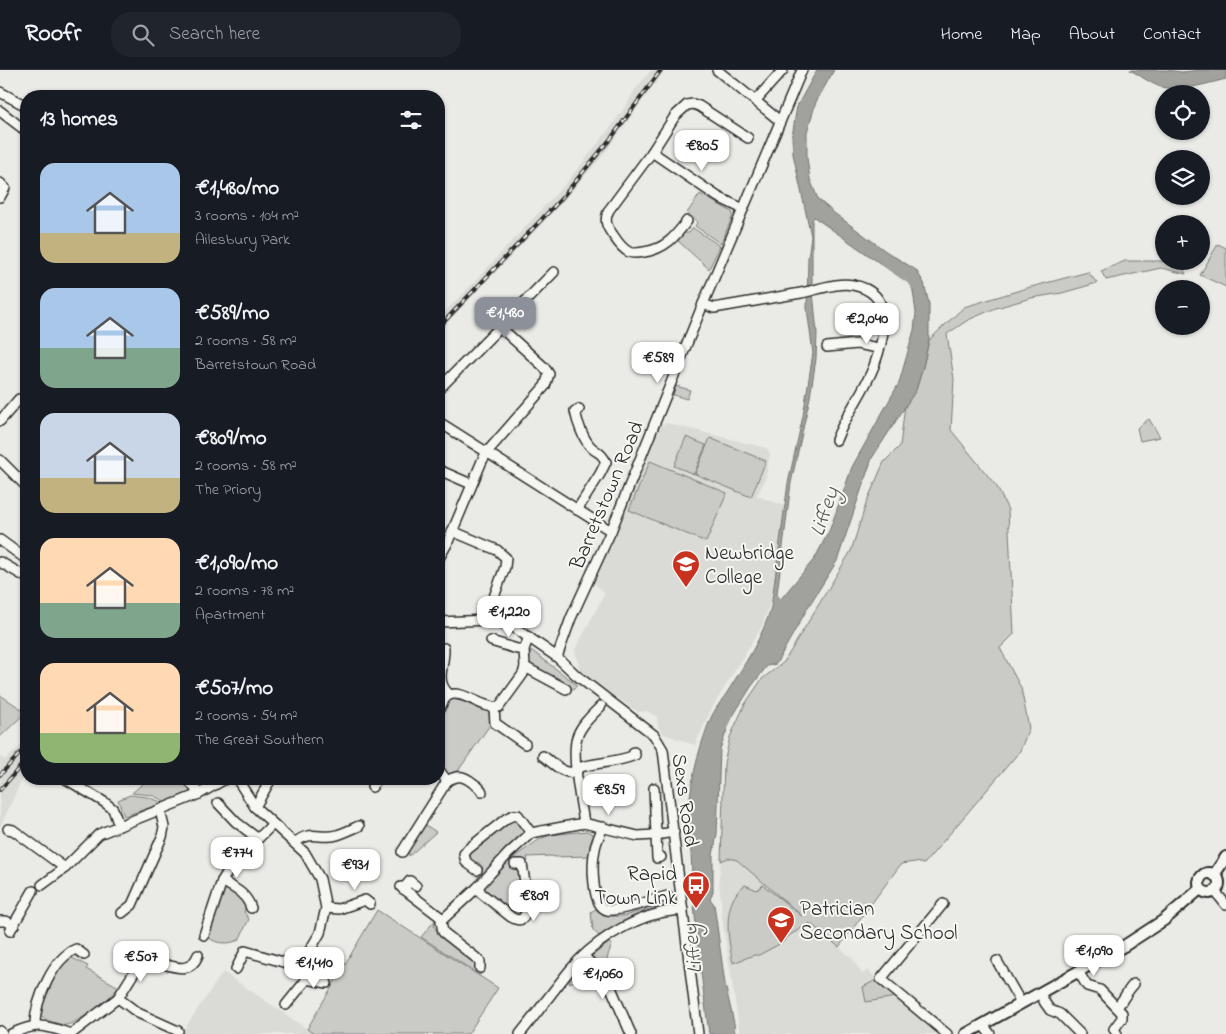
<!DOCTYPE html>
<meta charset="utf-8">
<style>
body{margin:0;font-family:"Indie Flower",sans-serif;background:#20242c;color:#f1f3f6;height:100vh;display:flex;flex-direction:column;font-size:19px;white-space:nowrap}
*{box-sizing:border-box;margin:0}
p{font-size:16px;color:#9ea1a6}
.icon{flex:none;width:28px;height:28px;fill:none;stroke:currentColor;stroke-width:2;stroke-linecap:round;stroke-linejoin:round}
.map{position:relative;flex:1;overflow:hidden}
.side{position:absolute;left:20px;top:20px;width:425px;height:695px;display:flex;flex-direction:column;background:#171b24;border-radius:20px;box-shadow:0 1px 4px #0004}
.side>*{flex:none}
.buttons{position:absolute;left:1155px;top:15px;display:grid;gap:10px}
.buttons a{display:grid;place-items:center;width:55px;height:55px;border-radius:50%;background:#171b24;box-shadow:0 1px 4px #0004;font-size:25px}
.price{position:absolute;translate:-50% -42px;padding:0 11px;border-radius:10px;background:#fff;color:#222;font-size:16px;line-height:32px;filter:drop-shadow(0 1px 2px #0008)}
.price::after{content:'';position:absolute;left:50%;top:30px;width:15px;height:11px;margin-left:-8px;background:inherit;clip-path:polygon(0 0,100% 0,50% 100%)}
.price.active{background:#8c9099;color:#fff}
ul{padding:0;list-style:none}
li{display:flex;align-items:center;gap:15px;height:125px;padding:0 20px}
li span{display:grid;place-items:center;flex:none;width:140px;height:100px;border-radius:15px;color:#555}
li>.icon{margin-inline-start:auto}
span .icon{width:60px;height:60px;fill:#fffc;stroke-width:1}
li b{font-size:21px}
h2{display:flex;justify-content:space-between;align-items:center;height:60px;padding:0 20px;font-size:21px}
header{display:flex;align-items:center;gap:30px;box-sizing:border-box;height:70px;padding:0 25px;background:#171b24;border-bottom:1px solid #363941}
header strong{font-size:24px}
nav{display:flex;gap:28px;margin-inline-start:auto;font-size:18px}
.search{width:350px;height:45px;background:#20242c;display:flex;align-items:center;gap:12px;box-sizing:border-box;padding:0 18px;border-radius:20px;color:#9ea1a6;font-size:19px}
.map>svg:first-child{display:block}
.built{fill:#dadad6}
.green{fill:#cacac7;stroke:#7a7a79}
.water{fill:#a1a19e;stroke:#727270;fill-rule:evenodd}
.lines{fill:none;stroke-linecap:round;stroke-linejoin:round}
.river{stroke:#a1a19e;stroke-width:10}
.minor-casing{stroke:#2b2b2b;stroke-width:12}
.major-casing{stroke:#2b2b2b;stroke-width:14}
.minor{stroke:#f6f6f2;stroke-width:9}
.major{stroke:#f6f6f2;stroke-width:10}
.rail-casing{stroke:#2b2b2b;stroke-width:4}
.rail{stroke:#f6f6f2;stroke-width:2;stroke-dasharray:5.5;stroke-linecap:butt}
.labels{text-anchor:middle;stroke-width:4;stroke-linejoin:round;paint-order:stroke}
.street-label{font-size:21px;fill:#2b2b2b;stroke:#f6f6f2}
.poi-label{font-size:21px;fill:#2b2b2b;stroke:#f6f6f2;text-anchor:start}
.water-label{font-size:22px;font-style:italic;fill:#545453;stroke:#f6f6f2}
</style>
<header>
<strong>Roofr</strong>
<div class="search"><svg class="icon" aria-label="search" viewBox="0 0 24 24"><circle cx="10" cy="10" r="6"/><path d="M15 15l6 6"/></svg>Search here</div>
<nav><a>Home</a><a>Map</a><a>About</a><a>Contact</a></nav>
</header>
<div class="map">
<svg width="1226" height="964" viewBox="0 0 1226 964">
<rect width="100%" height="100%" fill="#eaeae6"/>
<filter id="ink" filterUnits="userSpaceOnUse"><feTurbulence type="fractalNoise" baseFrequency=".02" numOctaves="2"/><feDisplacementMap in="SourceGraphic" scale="10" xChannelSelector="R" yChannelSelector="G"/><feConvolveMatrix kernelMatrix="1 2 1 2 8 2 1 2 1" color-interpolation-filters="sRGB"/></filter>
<g filter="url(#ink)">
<g class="built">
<path d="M651 0H665L603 85 556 139 439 261V247L463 224 567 112 608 61 627 34 635 20Z"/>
<path d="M666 353 766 378 770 383 766 407 757 426 785 436 770 533 762 556 712 638 695 675 664 664 658 657 657 647 647 641 638 642 580 602 575 580 605 523 594 513 604 482 611 478 612 475 609 470 656 363 659 357Z"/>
<path d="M26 671V701L0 757V687L5 690Z"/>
<path d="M728 788 737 790 853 889 862 904 869 900 876 910 939 964H740L722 848 719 808 721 791Z"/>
<path d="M223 902 314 964H181Z"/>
</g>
<g class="green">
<path d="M700 124 732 142 733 145 721 174 695 156 697 153 696 150 687 143Z"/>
<path d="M693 158 720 176 709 199 678 171 684 163H689Z"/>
<path d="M1218 174 1226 178V217L1200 205Z"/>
<path d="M1125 191H1179L1186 204 1161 198 1106 210 1101 201Z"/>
<path d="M1088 202 1097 213 1062 223 1031 228 996 238 968 250 947 264 954 309 951 360 997 417 1008 440 1014 564 1000 578 1021 618 1029 658 1020 681 924 794 915 792 901 794 839 877 810 853 790 865 783 872 759 885H754L733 893C728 869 721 832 745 815L757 820 763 815 802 846 737 790 728 788 721 791 724 693 730 667 745 634 762 609 784 592 851 481 867 431 884 392 900 376 905 335 916 320 923 297 929 270 964 237 1027 218Z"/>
<path d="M676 316 690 320 687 329 673 325Z"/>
<path d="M1149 349 1160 367 1140 371 1137 358Z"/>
<path d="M686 367 706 375 694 404 674 396Z"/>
<path d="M710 368 766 391 751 427 695 404Z"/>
<path d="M650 391 727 423 706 472 629 440Z"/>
<path d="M531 580 577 615 574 619 531 598 529 588Z"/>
<path d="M0 625 26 642 0 667Z"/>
<path d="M453 627 490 639 492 652 458 701 449 706 443 705 439 695V648L450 628Z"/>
<path d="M148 709H186L193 721 166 732 152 725 132 723Z"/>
<path d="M130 725 147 727 164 733 124 746 118 730Z"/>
<path d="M513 749 524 761V768L494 791 479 811 477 808 483 798 478 792 473 795 467 785 509 750Z"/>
<path d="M424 754 436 762 409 786 408 778Z"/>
<path d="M587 761 594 765 590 775 589 786 555 787 552 786 527 787 528 791H513V799L517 800 521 804C523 817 530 838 518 847L485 823 483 817 510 790 540 769 550 765Z"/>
<path d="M225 816 247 833 244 842 249 849 239 870C229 874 217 875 208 867L212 858 210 857Z"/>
<path d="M671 833 668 837 639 845 599 866 593 860 591 842 597 838 612 846H624Z"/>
<path d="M377 840 498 918 468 964H314L307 959Z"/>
<path d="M436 849 434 856 436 860 473 889 476 893V898L482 903 480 905 421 867Z"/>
<path d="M610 872 612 875C608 884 605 892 608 902L606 903 592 886Z"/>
<path d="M72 888 88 896 86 899 119 917C109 930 85 948 70 954 65 956 61 954 55 953 32 946 40 936 48 919 54 908 58 898 66 889Z"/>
<path d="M582 893 601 914 600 915 583 908 569 913 571 906Z"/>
<path d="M876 910 896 927 866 932 863 917Z"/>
</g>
<g class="water">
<path d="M817 0H834L816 32 807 62V88L810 109 818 129 834 143 887 182 916 200 924 213 929 234V270L923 297 916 320 872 388 837 491 810 534 776 594 767 596 751 617 731 649 720 679 717 764 713 785V822L710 829 714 834 725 914 734 953 735 964H709C701 904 693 844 691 783 690 773 687 763 688 753 689 719 697 682 710 650 714 640 722 630 728 621 743 597 764 565 771 537L788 413 803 346 813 283 807 239 808 188 811 166 793 84 792 67 797 36ZM814 147 891 201H902L907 204 913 221 916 243 914 260 899 313 852 397 830 459 815 488 780 530 777 524 791 413 810 327 816 289 817 263 812 212V150Z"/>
<path d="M1130 0H1166L1182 2 1201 0H1226V9C1205 14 1179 23 1158 16 1148 12 1140 5 1130 0Z"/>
</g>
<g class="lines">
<path class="river" d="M890 195 915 212 916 216"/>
<g class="minor-casing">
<g id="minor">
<path d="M717 0 780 51"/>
<path d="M0 22 26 36"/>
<path d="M756 30 783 0"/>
<path d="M0 41 26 61"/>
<path d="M652 82 718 127 743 139"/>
<path d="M0 113 5 118 0 127"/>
<path d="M687 151C675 167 665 179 644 182 639 183 633 184 629 182 622 179 617 171 613 165 606 156 604 150 609 140L652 82 675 46 687 35 693 34 699 36 748 68"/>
<path d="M703 234 714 238C743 233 772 228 801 223 817 220 836 212 853 215 896 223 885 266 874 296 864 322 846 344 836 370"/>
<path d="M827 277 857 274 878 278"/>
<path d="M439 319 554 202"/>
<path d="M0 351 19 329 26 330"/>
<path d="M439 352 611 461"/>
<path d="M0 390 26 416"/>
<path d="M439 400 471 414"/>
<path d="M577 440 600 404 606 392C601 382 599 384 592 378 583 370 577 351 575 341L579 339"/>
<path d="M452 461 497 480 506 488 505 497 494 527 489 550"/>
<path d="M0 470 26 489"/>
<path d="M439 488 447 474 482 391 487 382 545 316 549 304 544 297 500 257"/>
<path d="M0 492 26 507"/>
<path d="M439 552 489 550 515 558 557 587 576 605 654 665 663 680 698 964"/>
<path d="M491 571 517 579H524"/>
<path d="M444 578C445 595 434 611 449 624"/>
<path d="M557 587 571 548 611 461 703 234 802 0"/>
<path d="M525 597 566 619"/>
<path d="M494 638 495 653 525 674"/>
<path d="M439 640C441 636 444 628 448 626 460 617 485 641 499 637L523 604 525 597 524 579 529 567"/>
<path d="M543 686C552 692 565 707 577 701"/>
<path d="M577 698C597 692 616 693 635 685L634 682"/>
<path d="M439 700 447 711"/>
<path d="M66 709 104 732 113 739 119 756"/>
<path d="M188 709 199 724"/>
<path d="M372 717 377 709"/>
<path d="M654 718 657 788 661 787"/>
<path d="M218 733 236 752 257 768"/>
<path d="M255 737 271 709"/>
<path d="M584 753C581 732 571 686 577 667 581 655 592 645 601 636"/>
<path d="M603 757C600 764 596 772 595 779 592 792 591 836 607 840 619 842 655 829 668 826"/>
<path d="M8 759 13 760 65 798"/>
<path d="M295 773C310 759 321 770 337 765 344 763 352 759 359 756"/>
<path d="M402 782 447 711C458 704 464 706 473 713 477 716 480 717 482 722"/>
<path d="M477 800 466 792 464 784 468 779 507 748 514 745H518L531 763"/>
<path d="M222 811C235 819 246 823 251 838"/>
<path d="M42 815 65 798 99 764 199 724 225 709"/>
<path d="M401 817 443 849"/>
<path d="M478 817 481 823 511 847C537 863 523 803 522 794H515"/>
<path d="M403 819 410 811 416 816"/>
<path d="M1215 821 1226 835"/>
<path d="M943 834 881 909 947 964"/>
<path d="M326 838 339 839 365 830 370 834"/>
<path d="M122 843 132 835 162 767 164 757 160 740"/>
<path d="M0 851H6L14 855"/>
<path d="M10 861 33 821"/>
<path d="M204 865 222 811 233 793 273 754"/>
<path d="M584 886 601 904 612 920 631 964"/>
<path d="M997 891 1021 933"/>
<path d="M480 898V891L443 862 441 851 478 817 508 784 531 763 584 753 638 766 655 765 674 762"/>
<path d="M236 899 245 881 300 897 320 863 326 838 320 809 305 783 255 737 237 709"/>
<path d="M1078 901 1087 916 1100 920 1122 943V948L1114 959 1117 964"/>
<path d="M307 909 327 913"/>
<path d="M1040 923 1045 933 1050 940 1060 944 1080 964"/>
<path d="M118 928 138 943 178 961"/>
<path d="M286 935 307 909 300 897"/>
<path d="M1117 937C1124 929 1127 921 1134 914"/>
<path d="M35 955C35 931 53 888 76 879L84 885"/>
<path d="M983 955 990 964"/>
<path d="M0 961 2 964"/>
<path d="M11 964C38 952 44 955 71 964L118 928 140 893C160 885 187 913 198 885"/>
<path d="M520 964C537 943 553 921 570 900 591 874 627 851 660 843 668 841 676 841 683 840"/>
</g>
</g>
<g class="major-casing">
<g id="major">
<circle cx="1209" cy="813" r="10"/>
<path d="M1214 805 1226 787"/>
<path d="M966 964 1124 876 1164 850 1200 819"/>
</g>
</g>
<use href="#minor" class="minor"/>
<use href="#major" class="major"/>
<g class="rail-casing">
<g id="rail">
<path d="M439 257 560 130 612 67 661 0"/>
<path d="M0 705 26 677"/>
<path d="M0 720 26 690"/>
</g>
</g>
<use href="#rail" class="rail"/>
</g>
</g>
<defs>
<g id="school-pin" transform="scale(1.4375)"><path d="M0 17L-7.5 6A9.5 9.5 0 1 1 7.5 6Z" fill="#c8321e" stroke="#f6f6f2"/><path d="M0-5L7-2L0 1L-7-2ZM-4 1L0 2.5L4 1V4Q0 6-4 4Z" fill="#fff"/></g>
<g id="bus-pin" transform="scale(1.4375)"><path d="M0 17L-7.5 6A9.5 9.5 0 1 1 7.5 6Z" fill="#c8321e" stroke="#f6f6f2"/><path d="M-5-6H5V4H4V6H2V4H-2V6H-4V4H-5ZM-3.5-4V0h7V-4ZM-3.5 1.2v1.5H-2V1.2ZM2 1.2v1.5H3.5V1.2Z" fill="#fff"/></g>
</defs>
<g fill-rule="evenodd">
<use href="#school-pin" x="686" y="494"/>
<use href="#bus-pin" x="696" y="815"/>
<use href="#school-pin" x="781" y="850"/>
</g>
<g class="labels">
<g class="street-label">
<text transform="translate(606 425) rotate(-67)" y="7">Barretstown Road</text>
<text transform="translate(686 730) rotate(82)" y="7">Sexs Road</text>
</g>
<g class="poi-label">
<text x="705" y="489">Newbridge<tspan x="705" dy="24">College</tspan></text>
<text x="677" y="810" text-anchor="end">Rapid<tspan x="677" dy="24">Town Link</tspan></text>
<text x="800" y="845">Patrician<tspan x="800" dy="24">Secondary School</tspan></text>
</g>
<g class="water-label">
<text transform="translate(823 441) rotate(-71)" y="8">Liffey</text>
<text transform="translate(691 879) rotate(-96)" y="8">Liffey</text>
</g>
</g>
</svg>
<div class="buttons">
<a><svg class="icon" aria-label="locate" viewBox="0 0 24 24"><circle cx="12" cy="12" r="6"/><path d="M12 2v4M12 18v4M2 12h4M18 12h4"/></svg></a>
<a><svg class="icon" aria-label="layers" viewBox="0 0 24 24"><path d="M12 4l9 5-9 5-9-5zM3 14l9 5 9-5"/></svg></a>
<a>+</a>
<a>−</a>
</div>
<b class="price" style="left:702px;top:102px">€805</b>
<b class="price active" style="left:505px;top:269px">€1,480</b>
<b class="price" style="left:867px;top:275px">€2,040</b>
<b class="price" style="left:658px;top:314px">€589</b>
<b class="price" style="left:509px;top:568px">€1,220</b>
<b class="price" style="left:609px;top:746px">€859</b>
<b class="price" style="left:237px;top:809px">€774</b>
<b class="price" style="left:355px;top:821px">€931</b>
<b class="price" style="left:534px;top:852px">€809</b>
<b class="price" style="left:1094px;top:907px">€1,090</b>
<b class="price" style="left:141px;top:913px">€507</b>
<b class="price" style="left:314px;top:919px">€1,410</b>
<b class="price" style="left:603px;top:930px">€1,060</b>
<section class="side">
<h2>13 homes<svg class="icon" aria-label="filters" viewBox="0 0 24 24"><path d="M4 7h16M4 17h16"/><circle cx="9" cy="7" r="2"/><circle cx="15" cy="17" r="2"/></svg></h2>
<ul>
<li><span style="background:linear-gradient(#a9c7e8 70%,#c2b280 0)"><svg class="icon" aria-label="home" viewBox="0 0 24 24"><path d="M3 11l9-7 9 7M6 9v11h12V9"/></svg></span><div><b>€1,480/mo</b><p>3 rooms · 104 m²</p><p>Ailesbury Park</p></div></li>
<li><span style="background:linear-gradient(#a9c7e8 60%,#7fa58c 0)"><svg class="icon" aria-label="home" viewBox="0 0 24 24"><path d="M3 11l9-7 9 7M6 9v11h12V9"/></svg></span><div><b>€589/mo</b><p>2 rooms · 58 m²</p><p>Barretstown Road</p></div></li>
<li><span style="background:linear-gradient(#c9d6e8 65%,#c2b280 0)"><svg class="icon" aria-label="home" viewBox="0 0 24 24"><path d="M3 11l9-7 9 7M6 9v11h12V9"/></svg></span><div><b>€809/mo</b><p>2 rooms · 58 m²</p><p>The Priory</p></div></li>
<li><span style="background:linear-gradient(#ffd9b3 65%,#7fa58c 0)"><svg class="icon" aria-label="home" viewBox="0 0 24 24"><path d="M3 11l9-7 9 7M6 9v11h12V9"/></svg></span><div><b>€1,090/mo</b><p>2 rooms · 78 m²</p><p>Apartment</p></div></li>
<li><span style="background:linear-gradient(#ffd9b3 70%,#8fb573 0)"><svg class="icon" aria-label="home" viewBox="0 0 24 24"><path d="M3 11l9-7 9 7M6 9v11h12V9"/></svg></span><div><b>€507/mo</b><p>2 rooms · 54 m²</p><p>The Great Southern</p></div></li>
</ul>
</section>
</div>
